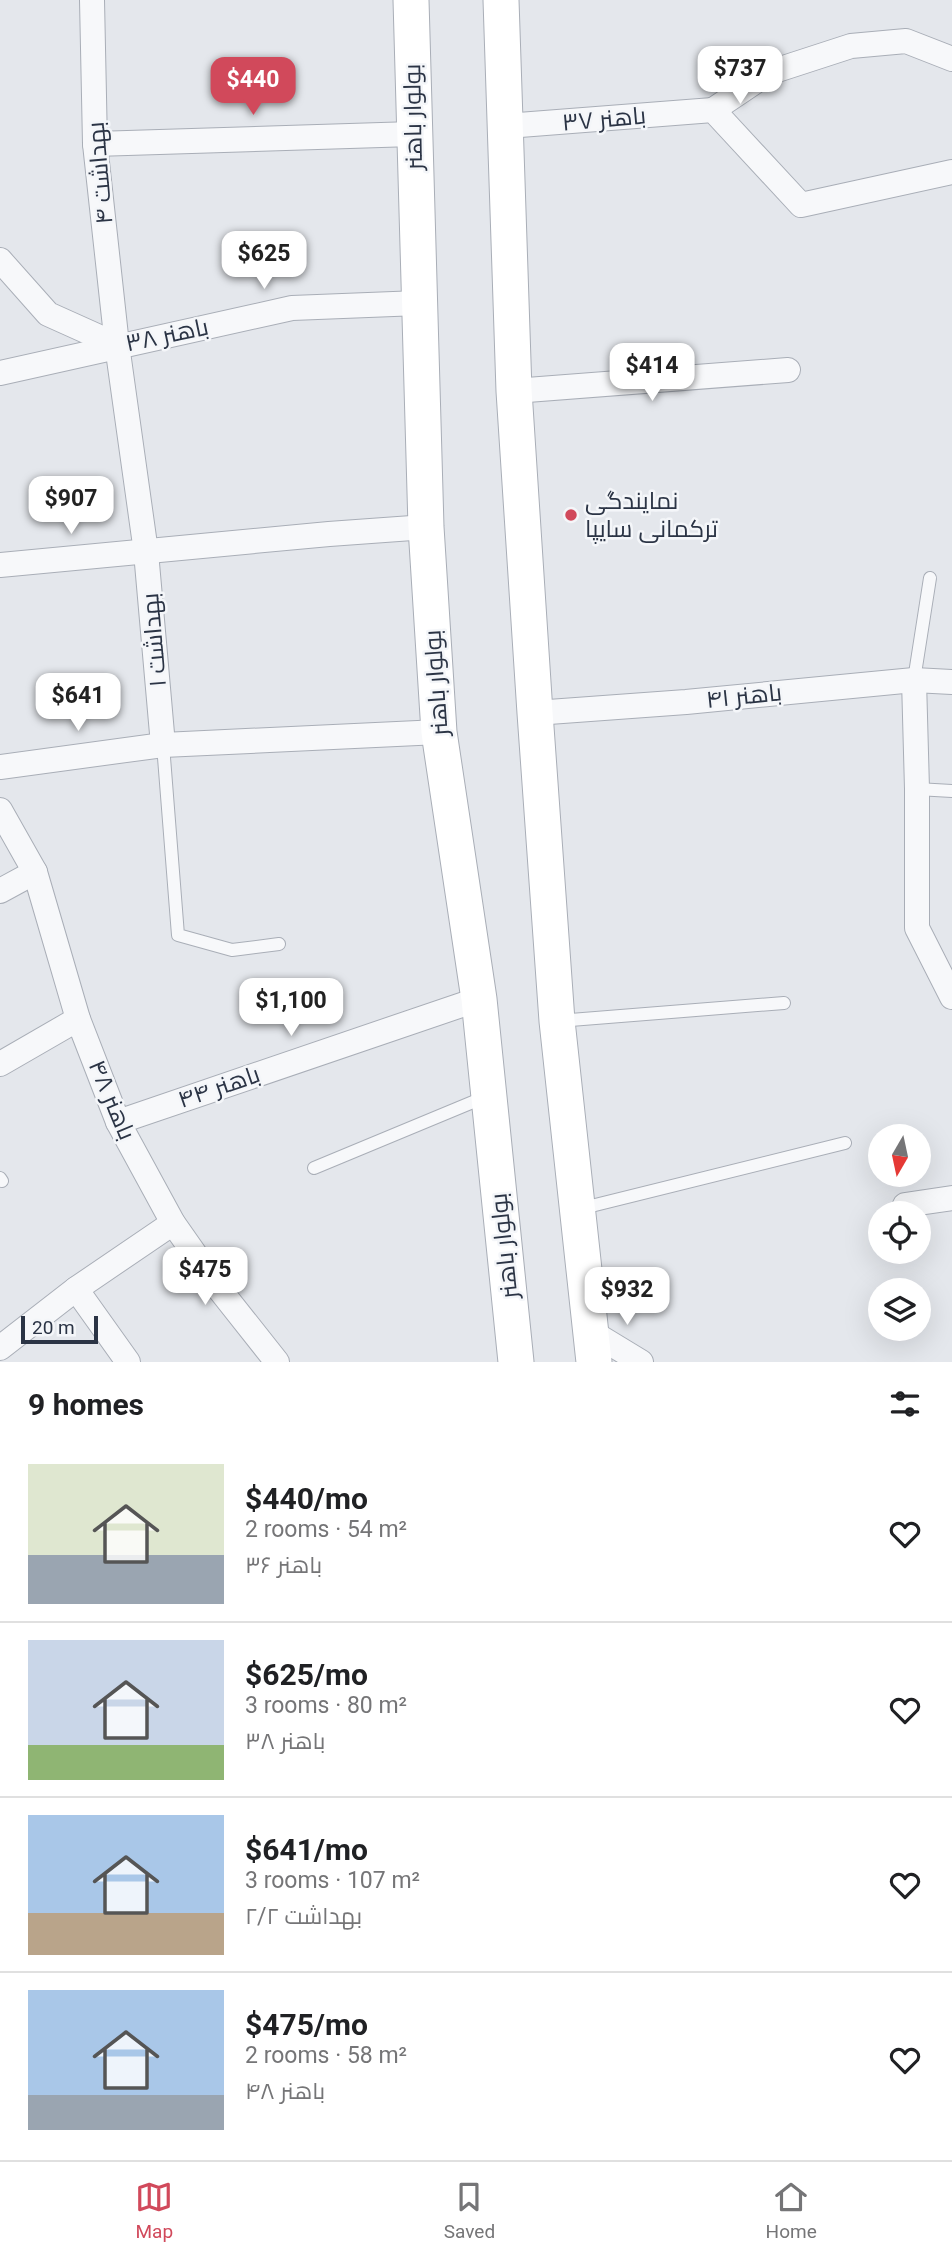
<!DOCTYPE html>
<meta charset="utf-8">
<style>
body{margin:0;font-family:Roboto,Cairo,sans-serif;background:#f6f6f6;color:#202124;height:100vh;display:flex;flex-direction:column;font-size:26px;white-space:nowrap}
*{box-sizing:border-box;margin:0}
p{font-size:23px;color:#757577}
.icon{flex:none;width:38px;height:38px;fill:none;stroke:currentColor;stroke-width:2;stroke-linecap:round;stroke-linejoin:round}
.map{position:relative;height:1362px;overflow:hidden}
.sheet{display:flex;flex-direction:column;background:#fff;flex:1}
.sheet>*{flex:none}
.needle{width:46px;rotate:189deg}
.tools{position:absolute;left:868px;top:1124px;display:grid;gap:14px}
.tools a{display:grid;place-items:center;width:63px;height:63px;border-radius:50%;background:#fff;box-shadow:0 7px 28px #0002;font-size:35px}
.scale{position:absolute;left:21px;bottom:18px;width:77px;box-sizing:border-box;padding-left:7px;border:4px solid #2b3445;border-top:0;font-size:19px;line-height:24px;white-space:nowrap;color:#2b3445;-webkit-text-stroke:5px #f4f6f9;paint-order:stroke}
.price{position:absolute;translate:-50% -60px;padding:0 16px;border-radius:14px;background:#fff;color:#222;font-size:23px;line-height:46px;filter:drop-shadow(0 2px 4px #0008)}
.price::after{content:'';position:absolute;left:50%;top:42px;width:21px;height:16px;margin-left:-10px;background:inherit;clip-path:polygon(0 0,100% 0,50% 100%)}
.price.on{background:#d1495b;color:#fff}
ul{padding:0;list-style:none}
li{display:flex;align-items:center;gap:21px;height:175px;padding:0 28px}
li+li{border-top:2px solid #e0e0e0}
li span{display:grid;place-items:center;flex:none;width:196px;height:140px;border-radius:0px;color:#555}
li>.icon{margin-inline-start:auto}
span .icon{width:84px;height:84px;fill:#fffc;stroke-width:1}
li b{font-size:30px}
h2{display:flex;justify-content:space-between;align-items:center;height:84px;padding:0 28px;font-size:30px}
.menu{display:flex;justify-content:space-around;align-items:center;height:98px;border-top:2px solid #e0e0e0;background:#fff;font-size:19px;color:#757577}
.menu a{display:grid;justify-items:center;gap:4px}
.menu .on{color:#d1495b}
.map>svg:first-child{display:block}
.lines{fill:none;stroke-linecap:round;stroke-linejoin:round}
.lane-casing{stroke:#a9aeb7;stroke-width:14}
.street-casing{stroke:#a9aeb7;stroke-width:26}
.secondary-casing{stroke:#a9aeb7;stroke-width:37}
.lane{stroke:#f7f8fa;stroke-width:12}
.street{stroke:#f7f8fa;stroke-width:24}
.secondary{stroke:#fff;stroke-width:35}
.poi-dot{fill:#d1495b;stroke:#f4f6f9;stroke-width:2.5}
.labels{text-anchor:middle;stroke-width:5;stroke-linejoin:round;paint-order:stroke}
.street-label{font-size:24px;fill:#2b3445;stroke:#f4f6f9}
.poi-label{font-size:24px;fill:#2b3445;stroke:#f4f6f9;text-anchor:start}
</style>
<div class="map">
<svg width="952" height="1362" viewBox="0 0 952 1362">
<rect width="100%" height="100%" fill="#e4e7ec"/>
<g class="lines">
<g class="lane-casing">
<g id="lane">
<path d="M914 680 930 578"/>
<path d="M163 745 178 935 232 950 279 944"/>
<path d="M917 789 952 791"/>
<path d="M558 1021 784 1003"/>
<path d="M314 1168 485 1097"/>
<path d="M0 1178 2 1181"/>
<path d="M579 1209 845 1143"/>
</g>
</g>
<g class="street-casing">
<g id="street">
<path d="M92 0 95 144 117 345 146 552 163 745"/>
<path d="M713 110 768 73 851 46 906 41 952 59"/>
<path d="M506 126 713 110 801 205 952 172"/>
<path d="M95 144 413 134"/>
<path d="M0 260 48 314 117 345"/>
<path d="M0 373 292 308 419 303"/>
<path d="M514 391 788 370"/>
<path d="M0 565 329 534 426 527"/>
<path d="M914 680 917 789V928L952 997"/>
<path d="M535 713 686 702 914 680 952 682"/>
<path d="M0 767 163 745 439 732"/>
<path d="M0 810 35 872 78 1019 118 1122 173 1223 220 1290 277 1362"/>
<path d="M0 891 35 872"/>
<path d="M0 1064 78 1019"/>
<path d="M118 1122 479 999"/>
<path d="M905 1205 952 1198"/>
<path d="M76 1289 128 1362"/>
<path d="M590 1331 641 1362"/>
<path d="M0 1348 76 1289 173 1223"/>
</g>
</g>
<g class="secondary-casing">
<g id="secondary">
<path d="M411 0 426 527 439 732 479 999 516 1362"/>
<path d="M501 0 514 391 535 713 557 1021 594 1362"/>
</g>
</g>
<use href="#lane" class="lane"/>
<use href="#street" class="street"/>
<use href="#secondary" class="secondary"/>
</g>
<circle class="poi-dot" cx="571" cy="515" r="7"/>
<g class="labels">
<g class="street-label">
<text transform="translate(413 117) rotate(-91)" y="8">بولوار باهنر</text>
<text transform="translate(604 119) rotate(-5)" y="8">باهنر ۳۷</text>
<text transform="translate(100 173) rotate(-95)" y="8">بهداشت ۴</text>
<text transform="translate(167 335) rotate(-12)" y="8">باهنر ۳۸</text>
<text transform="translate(154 640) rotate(-95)" y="8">بهداشت ۱</text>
<text transform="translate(436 683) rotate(-94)" y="8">بولوار باهنر</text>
<text transform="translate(744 696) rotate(-6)" y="8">باهنر ۴۱</text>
<text transform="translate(219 1087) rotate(-19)" y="8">باهنر ۴۴</text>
<text transform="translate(112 1100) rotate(67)" y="8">باهنر ۴۸</text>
<text transform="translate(504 1246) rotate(-96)" y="8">بولوار باهنر</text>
</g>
<g class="poi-label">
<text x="585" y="509">نمایندگی<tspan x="585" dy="28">ترکمانی سایپا</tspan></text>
</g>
</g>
</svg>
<div class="tools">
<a><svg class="needle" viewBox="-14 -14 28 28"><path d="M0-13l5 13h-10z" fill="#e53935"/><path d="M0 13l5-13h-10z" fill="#757577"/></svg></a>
<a><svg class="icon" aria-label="locate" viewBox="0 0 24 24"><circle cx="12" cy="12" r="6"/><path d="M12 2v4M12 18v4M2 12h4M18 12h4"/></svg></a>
<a><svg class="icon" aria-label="layers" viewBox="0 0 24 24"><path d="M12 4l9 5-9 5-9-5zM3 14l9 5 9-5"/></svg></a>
</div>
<div class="scale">20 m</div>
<b class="price" style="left:740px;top:106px">$737</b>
<b class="price on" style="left:253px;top:117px">$440</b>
<b class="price" style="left:264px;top:291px">$625</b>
<b class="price" style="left:652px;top:403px">$414</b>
<b class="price" style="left:71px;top:536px">$907</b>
<b class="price" style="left:78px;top:733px">$641</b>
<b class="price" style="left:291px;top:1038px">$1,100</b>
<b class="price" style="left:205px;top:1307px">$475</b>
<b class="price" style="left:627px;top:1327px">$932</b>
</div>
<section class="sheet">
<h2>9 homes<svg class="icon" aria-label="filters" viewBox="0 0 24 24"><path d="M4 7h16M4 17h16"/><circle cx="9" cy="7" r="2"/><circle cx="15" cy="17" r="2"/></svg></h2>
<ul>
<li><span style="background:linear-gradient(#dfe7d0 65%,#9aa5b1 0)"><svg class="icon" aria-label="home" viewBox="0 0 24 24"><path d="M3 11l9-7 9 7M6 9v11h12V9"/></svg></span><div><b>$440/mo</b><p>2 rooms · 54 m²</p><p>باهنر ۳۶</p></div><svg class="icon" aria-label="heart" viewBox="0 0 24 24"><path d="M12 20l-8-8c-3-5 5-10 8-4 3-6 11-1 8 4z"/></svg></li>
<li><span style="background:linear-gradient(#c9d6e8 75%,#8fb573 0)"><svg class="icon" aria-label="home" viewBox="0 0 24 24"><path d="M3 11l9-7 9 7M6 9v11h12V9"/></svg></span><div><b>$625/mo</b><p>3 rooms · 80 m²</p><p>باهنر ۳۸</p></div><svg class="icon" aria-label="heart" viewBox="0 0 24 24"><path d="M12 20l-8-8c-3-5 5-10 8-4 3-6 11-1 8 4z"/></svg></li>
<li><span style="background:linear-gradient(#a9c7e8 70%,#b9a48a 0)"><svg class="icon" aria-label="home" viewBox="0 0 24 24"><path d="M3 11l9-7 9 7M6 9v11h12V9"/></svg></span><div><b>$641/mo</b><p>3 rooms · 107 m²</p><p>بهداشت ۲/۲</p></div><svg class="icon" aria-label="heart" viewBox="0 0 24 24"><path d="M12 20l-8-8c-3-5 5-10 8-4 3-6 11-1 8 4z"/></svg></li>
<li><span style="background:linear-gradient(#a9c7e8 75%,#9aa5b1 0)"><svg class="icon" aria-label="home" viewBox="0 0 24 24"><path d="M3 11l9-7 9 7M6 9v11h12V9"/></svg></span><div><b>$475/mo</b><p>2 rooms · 58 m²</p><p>باهنر ۴۸</p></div><svg class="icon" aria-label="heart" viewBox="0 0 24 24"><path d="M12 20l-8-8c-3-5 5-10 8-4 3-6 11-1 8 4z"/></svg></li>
</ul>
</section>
<nav class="menu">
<a class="on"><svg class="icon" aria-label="map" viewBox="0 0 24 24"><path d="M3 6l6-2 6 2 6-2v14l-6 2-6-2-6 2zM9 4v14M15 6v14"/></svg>Map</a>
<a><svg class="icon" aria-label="saved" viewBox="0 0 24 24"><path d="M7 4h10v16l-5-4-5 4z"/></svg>Saved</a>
<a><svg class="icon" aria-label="home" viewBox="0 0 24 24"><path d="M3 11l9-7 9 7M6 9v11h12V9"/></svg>Home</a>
</nav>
